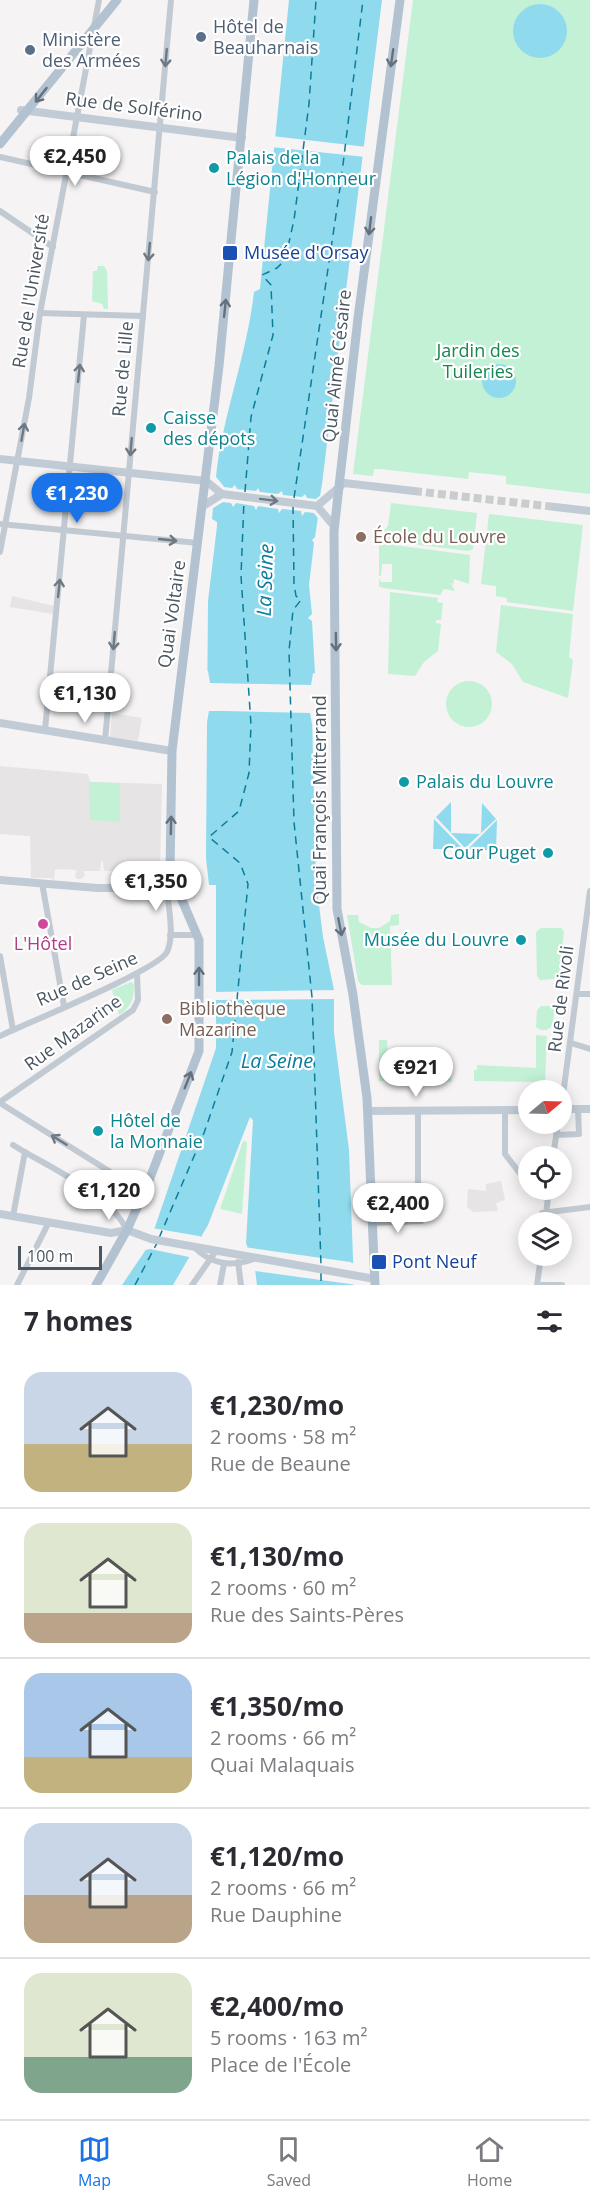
<!DOCTYPE html>
<meta charset="utf-8">
<style>
body{margin:0;font-family:"Open Sans",sans-serif;background:#f2f2f3;color:#2b2b33;height:100vh;display:flex;flex-direction:column;font-size:22px;white-space:nowrap}
*{box-sizing:border-box;margin:0}
p{font-size:20px;color:#7c7c81}
.icon{flex:none;width:33px;height:33px;fill:none;stroke:currentColor;stroke-width:2;stroke-linecap:round;stroke-linejoin:round}
.map{position:relative;height:1285px;overflow:hidden}
.side{display:flex;flex-direction:column;background:#fff;flex:1}
.side>*{flex:none}
.needle{width:39px;rotate:71deg}
.buttons{position:absolute;left:518px;top:1080px;display:grid;gap:12px}
.buttons a{display:grid;place-items:center;width:54px;height:54px;border-radius:50%;background:#fff;box-shadow:0 3px 15px #0003;font-size:30px}
.scale{position:absolute;left:18px;bottom:15px;width:84px;box-sizing:border-box;padding-left:6px;border:3px solid #4a5661;border-top:0;font-size:16px;line-height:21px;white-space:nowrap;color:#4a5661;-webkit-text-stroke:4px #fff;paint-order:stroke}
.price{position:absolute;translate:-50% -51px;padding:0 14px;border-radius:21px;background:#fff;color:#222;font-size:20px;line-height:39px;filter:drop-shadow(0 2px 3px #0008)}
.price::after{content:'';position:absolute;left:50%;top:36px;width:18px;height:14px;margin-left:-9px;background:inherit;clip-path:polygon(0 0,100% 0,50% 100%)}
.price.active{background:#1a73e8;color:#fff}
ul{padding:0;list-style:none}
li{display:flex;align-items:center;gap:18px;height:150px;padding:0 24px}
li+li{border-top:2px solid #e1e1e2}
li span{display:grid;place-items:center;flex:none;width:168px;height:120px;border-radius:18px;color:#555}
li>.icon{margin-inline-start:auto}
span .icon{width:72px;height:72px;fill:#fffc;stroke-width:1}
li b{font-size:26px}
h2{display:flex;justify-content:space-between;align-items:center;height:72px;padding:0 24px;font-size:26px}
.tabs{display:flex;justify-content:space-around;align-items:center;height:84px;border-top:2px solid #e1e1e2;background:#fff;font-size:16px;color:#7c7c81}
.tabs a{display:grid;justify-items:center;gap:3px}
.tabs .active{color:#1a73e8}
.map>svg:first-child{display:block}
.education{fill:#e6e4e5}
.green{fill:#c3f1d5}
.water{fill:#90daee}
.pier{fill:#f5f3f3}
.lines{fill:none;stroke-linecap:round;stroke-linejoin:round}
.ferry{stroke:#0c7c9b;stroke-width:1.5;stroke-dasharray:8 6;stroke-linecap:butt}
.secondary-tunnel{stroke:#caccce;stroke-width:8;stroke-dasharray:8 4;stroke-linecap:butt}
.street{stroke:#c1cad2;stroke-width:6}
.secondary{stroke:#c1cbd6;stroke-width:8}
.primary{stroke:#b3c2d1;stroke-width:9}
.oneway{stroke:#6e7983}
.oneway2{stroke:#64717d}
.oneway3{stroke:#6e7984}
.service-dot{fill:#5c6f8a;stroke:#fff;stroke-width:2}
.culture-dot{fill:#0f9aa8;stroke:#fff;stroke-width:2}
.transit-dot{fill:#1a4fb4;stroke:#fff;stroke-width:2}
.education-dot{fill:#8d6e63;stroke:#fff;stroke-width:2}
.hotel-dot{fill:#d1479c;stroke:#fff;stroke-width:2}
.labels{text-anchor:middle;stroke-width:4.5;stroke-linejoin:round;paint-order:stroke}
.service-label{font-size:18px;fill:#4e5e75;stroke:#fff;text-anchor:start}
.street-label{font-size:18px;fill:#4a5661;stroke:#fff}
.culture-label{font-size:18px;fill:#0d838f;stroke:#fff;text-anchor:start}
.transit-label{font-size:18px;fill:#164399;stroke:#fff;text-anchor:start}
.park-label{font-size:18px;fill:#17864f;stroke:#fff}
.education-label{font-size:18px;fill:#785e54;stroke:#fff;text-anchor:start}
.hotel-label{font-size:18px;fill:#b23c85;stroke:#fff}
.water-label{font-size:20px;font-style:italic;fill:#0c7c9b;stroke:#fff}
</style>
<div class="map">
<svg width="590" height="1285" viewBox="0 0 590 1285">
<rect width="100%" height="100%" fill="#f5f3f3"/>
<g class="education">
<path d="M12 596 54 606 53 614 10 607Z"/>
<path d="M112 713 142 718 138 741 110 737Z"/>
<path d="M0 766 88 774 90 782 162 784 160 870 104 871 103 862 101 861 100 871H83L85 875 82 879H77L75 875 77 870 60 869 55 870 54 881 51 878H31L30 836 0 834Z"/>
<path d="M501 1181 505 1200 496 1203 498 1211 473 1212 467 1207 468 1189 486 1191V1184Z"/>
</g>
<g class="green">
<path d="M413 0H590V494L506 484V476L469 472 468 479 380 469H374L373 476 353 474Z"/>
<path d="M98 266H104L107 271 108 309H104L102 304 92 301 93 271H97Z"/>
<path d="M391 503 477 513 473 549 468 551 380 540V535L388 526Z"/>
<path d="M489 514 583 525 573 611 507 602V598L496 596V586L481 584Z"/>
<path d="M379 543 470 555 469 584 454 579 453 585 450 582 455 591 444 589 440 595 383 588 379 586V578L381 582H392V564H382L381 576H379Z"/>
<path d="M390 592 438 598 437 602 443 603 441 620H436V623L441 624 438 651 424 662 415 676 388 674Z"/>
<path d="M501 605 573 614 569 657 573 660 568 698 523 682 512 664 496 652Z"/>
<circle cx="469" cy="704" r="23"/>
<path d="M89 782 120 783V822L90 820Z"/>
<path d="M399 914V925L390 926 392 985H362L358 981 347 915H358L359 922 371 928H379L390 921 391 915Z"/>
<path d="M541 928H561L564 932 559 975 554 979 540 980 537 976 536 932Z"/>
<path d="M131 982 134 984C134 999 132 1006 119 1015L112 990Z"/>
<path d="M541 1006H551L555 1010 552 1026 547 1030H541L536 1027 537 1010Z"/>
<path d="M536 1035 547 1036 545 1082 474 1081V1070H477V1065L536 1068Z"/>
<path d="M379 1040H387L388 1069 414 1070 415 1064 449 1065 452 1082 379 1081Z"/>
<path d="M243 1141 247 1142 242 1214 220 1209Z"/>
</g>
<g class="water">
<path d="M289 0H382L322 484 320 496 316 499 314 513 318 517 315 537 312 540 314 543 309 585 312 614 308 618 312 621 315 673 312 716 316 881 323 937 334 990V1033L349 1150 354 1285H257L255 1269 246 1243 253 1120 250 1117 208 1225 173 1285H122L145 1251 155 1227 216 1048V885H209L206 858 208 601 217 526V522L212 519 213 508 223 502 224 487 216 477C222 417 247 355 254 292L260 289Z"/>
<circle cx="540" cy="31" r="27"/>
<circle cx="499" cy="381" r="17"/>
<path d="M451 802V833L481 834 482 803 496 819 465 848 436 817Z"/>
<path d="M434 819 463 849H433Z"/>
<path d="M497 820 496 850H467Z"/>
</g>
<g class="pier">
<path d="M272 136 367 147 365 157 271 147Z"/>
<path d="M216 477 224 487 232 488 235 485 237 489 256 491 258 488 260 492 278 494 282 491 283 495 302 497 305 494 307 498 316 499 323 494 318 512 320 521 314 513 305 512 302 516 301 511 282 509 279 513 278 509 258 506 256 510 254 506 236 503 233 507 231 503 222 502 213 508V504L220 500 221 488Z"/>
<path d="M204 671H208L210 683 311 685 313 673 318 674 314 685V713L317 724H312L310 713 224 711H209L207 722H202L206 711 207 682Z"/>
<path d="M337 990V999L214 1000V992Z"/>
<path d="M152 1228 199 1236 205 1239 194 1258 150 1249 146 1250 143 1248Z"/>
<path d="M244 1247 350 1262 357 1265V1285L255 1271Z"/>
</g>
<g class="lines">
<g class="ferry">
<path d="M245 492 251 417 273 335 271 285 262 275 277 268 285 260 294 220 309 104 316 0"/>
<path d="M294 498 341 181 363 0"/>
<path d="M293 506 294 584 296 596 301 600 293 610 289 651 294 822 312 997 321 1265"/>
<path d="M159 1238 204 1133 232 1052 248 884 240 863 209 837 239 811 249 773 251 725 241 576 244 500"/>
<path d="M321 1273V1285"/>
<path d="M135 1285 157 1243"/>
</g>
<path class="secondary-tunnel" d="M414 491 555 507"/>
<g class="street">
<path d="M0 157 155 192"/>
<path d="M0 211 53 247"/>
<path d="M40 313 143 316"/>
<path d="M0 524 198 543"/>
<path d="M0 552 29 398 40 313 99 0"/>
<path d="M45 730 84 315"/>
<path d="M105 741 171 0"/>
<path d="M42 883 64 1006"/>
<path d="M170 935H197"/>
<path d="M0 956 13 1030"/>
<path d="M577 994H590"/>
<path d="M0 1036C27 1023 158 970 167 952 175 935 168 906 167 888"/>
<path d="M571 1043 590 1049"/>
<path d="M0 1102 133 1010 138 1000 137 974"/>
<path d="M0 1103 144 1193"/>
<path d="M561 1110 590 891"/>
<path d="M505 1111V1154L528 1184"/>
<path d="M556 1135 579 1134 578 1109"/>
<path d="M13 1145C48 1167 109 1193 127 1230"/>
<path d="M553 1156 558 1124"/>
<path d="M532 1190 537 1196 548 1198"/>
<path d="M542 1213 590 1207"/>
<path d="M13 1216 25 1152"/>
<path d="M545 1222 549 1190"/>
<path d="M373 1223 421 1221 418 1215V1111"/>
<path d="M194 1247C212 1265 231 1267 254 1259"/>
<path d="M238 1262 241 1285"/>
<path d="M17 1285 49 1222"/>
<path d="M192 1285 216 1251"/>
<path d="M220 1285 224 1264"/>
<path d="M537 1285 541 1256"/>
<path d="M542 1285H562"/>
</g>
<g class="secondary">
<path d="M21 110 242 138"/>
<path d="M0 459 206 481 222 494 317 506 334 526"/>
<path d="M203 506 222 494"/>
<path d="M317 506 344 483 414 491"/>
<path d="M555 507 590 511"/>
<path d="M0 723 172 751"/>
<path d="M0 880 97 888H167L173 883"/>
<path d="M561 1109H590"/>
<path d="M368 1111 528 1110"/>
<path d="M0 1214 111 1233 127 1230 151 1239 375 1279"/>
</g>
<g class="primary">
<path d="M0 144 117 0"/>
<path d="M96 1285 127 1230 150 1178 199 1051V940L170 872 172 751 219 366 254 0"/>
<path d="M375 1285 367 1098 353 995 337 909 334 531 358 318 400 0"/>
</g>
</g>
<defs><path id="oneway-shaft" d="M-6 0H5M1.5-3L5.5 0L1.5 3" fill="none" stroke-width="1.6" stroke-linecap="round" stroke-linejoin="round" transform="scale(1.5)"/></defs>
<g class="oneway">
<use href="#oneway-shaft" transform="translate(166 58) rotate(95)"/>
<use href="#oneway-shaft" transform="translate(149 252) rotate(95)"/>
<use href="#oneway-shaft" transform="translate(79 373) rotate(-84)"/>
<use href="#oneway-shaft" transform="translate(23 432) rotate(-80)"/>
<use href="#oneway-shaft" transform="translate(131 447) rotate(95)"/>
<use href="#oneway-shaft" transform="translate(168 540) rotate(6)"/>
<use href="#oneway-shaft" transform="translate(59 588) rotate(-84)"/>
<use href="#oneway-shaft" transform="translate(114 641) rotate(95)"/>
<use href="#oneway-shaft" transform="translate(59 1140) rotate(-148)"/>
</g>
<g class="oneway2">
<use href="#oneway-shaft" transform="translate(392 58) rotate(98)"/>
<use href="#oneway-shaft" transform="translate(41 95) rotate(128)"/>
<use href="#oneway-shaft" transform="translate(370 226) rotate(97)"/>
<use href="#oneway-shaft" transform="translate(225 308) rotate(-84)"/>
<use href="#oneway-shaft" transform="translate(336 642) rotate(89)"/>
<use href="#oneway-shaft" transform="translate(171 825) rotate(-89)"/>
<use href="#oneway-shaft" transform="translate(340 927) rotate(79)"/>
<use href="#oneway-shaft" transform="translate(199 976) rotate(-90)"/>
<use href="#oneway-shaft" transform="translate(188 1080) rotate(-68)"/>
</g>
<use class="oneway3" href="#oneway-shaft" transform="translate(269 500) rotate(7)"/>
<g class="service-dot">
<circle cx="201" cy="37" r="6"/>
<circle cx="30" cy="50" r="6"/>
</g>
<g class="culture-dot">
<circle cx="214" cy="168" r="6"/>
<circle cx="151" cy="428" r="6"/>
<circle cx="404" cy="782" r="6"/>
<circle cx="548" cy="853" r="6"/>
<circle cx="521" cy="940" r="6"/>
<circle cx="98" cy="1131" r="6"/>
</g>
<g class="transit-dot">
<rect x="222" y="245" width="16" height="16" rx="3"/>
<rect x="371" y="1254" width="16" height="16" rx="3"/>
</g>
<g class="education-dot">
<circle cx="361" cy="537" r="6"/>
<circle cx="167" cy="1019" r="6"/>
</g>
<circle class="hotel-dot" cx="43" cy="924" r="6"/>
<g class="labels">
<g class="service-label">
<text x="213" y="33">Hôtel de<tspan x="213" dy="21">Beauharnais</tspan></text>
<text x="42" y="46">Ministère<tspan x="42" dy="21">des Armées</tspan></text>
</g>
<g class="street-label">
<text transform="translate(134 107) rotate(7)" y="6">Rue de Solférino</text>
<text transform="translate(31 291) rotate(-81)" y="6">Rue de l'Université</text>
<text transform="translate(337 366) rotate(-84)" y="6">Quai Aimé Césaire</text>
<text transform="translate(123 369) rotate(-85)" y="6">Rue de Lille</text>
<text transform="translate(172 614) rotate(-82)" y="6">Quai Voltaire</text>
<text transform="translate(320 800) rotate(-90)" y="6">Quai François Mitterrand</text>
<text transform="translate(87 979) rotate(-24)" y="6">Rue de Seine</text>
<text transform="translate(561 999) rotate(-83)" y="6">Rue de Rivoli</text>
<text transform="translate(73 1033) rotate(-36)" y="6">Rue Mazarine</text>
</g>
<g class="culture-label">
<text x="226" y="164">Palais de la<tspan x="226" dy="21">Légion d'Honneur</tspan></text>
<text x="163" y="424">Caisse<tspan x="163" dy="21">des dépots</tspan></text>
<text x="416" y="788">Palais du Louvre</text>
<text x="536" y="859" text-anchor="end">Cour Puget</text>
<text x="509" y="946" text-anchor="end">Musée du Louvre</text>
<text x="110" y="1127">Hôtel de<tspan x="110" dy="21">la Monnaie</tspan></text>
</g>
<g class="transit-label">
<text x="244" y="259">Musée d'Orsay</text>
<text x="392" y="1268">Pont Neuf</text>
</g>
<g class="park-label">
<text x="478" y="357">Jardin des<tspan x="478" dy="21">Tuileries</tspan></text>
</g>
<g class="education-label">
<text x="373" y="543">École du Louvre</text>
<text x="179" y="1015">Bibliothèque<tspan x="179" dy="21">Mazarine</tspan></text>
</g>
<g class="hotel-label">
<text x="43" y="950">L'Hôtel</text>
</g>
<g class="water-label">
<text transform="translate(265 580) rotate(-88)" y="7">La Seine</text>
<text x="277" y="1068">La Seine</text>
</g>
</g>
</svg>
<div class="buttons">
<a><svg class="needle" viewBox="-14 -14 28 28"><path d="M0-13l5 13h-10z" fill="#e53935"/><path d="M0 13l5-13h-10z" fill="#7c7c81"/></svg></a>
<a><svg class="icon" aria-label="locate" viewBox="0 0 24 24"><circle cx="12" cy="12" r="6"/><path d="M12 2v4M12 18v4M2 12h4M18 12h4"/></svg></a>
<a><svg class="icon" aria-label="layers" viewBox="0 0 24 24"><path d="M12 4l9 5-9 5-9-5zM3 14l9 5 9-5"/></svg></a>
</div>
<div class="scale">100 m</div>
<b class="price" style="left:75px;top:187px">€2,450</b>
<b class="price active" style="left:77px;top:524px">€1,230</b>
<b class="price" style="left:85px;top:724px">€1,130</b>
<b class="price" style="left:156px;top:912px">€1,350</b>
<b class="price" style="left:416px;top:1098px">€921</b>
<b class="price" style="left:109px;top:1221px">€1,120</b>
<b class="price" style="left:398px;top:1234px">€2,400</b>
</div>
<section class="side">
<h2>7 homes<svg class="icon" aria-label="filters" viewBox="0 0 24 24"><path d="M4 7h16M4 17h16"/><circle cx="9" cy="7" r="2"/><circle cx="15" cy="17" r="2"/></svg></h2>
<ul>
<li><span style="background:linear-gradient(#c9d6e8 60%,#c2b280 0)"><svg class="icon" aria-label="home" viewBox="0 0 24 24"><path d="M3 11l9-7 9 7M6 9v11h12V9"/></svg></span><div><b>€1,230/mo</b><p>2 rooms · 58 m²</p><p>Rue de Beaune</p></div></li>
<li><span style="background:linear-gradient(#dfe7d0 75%,#b9a48a 0)"><svg class="icon" aria-label="home" viewBox="0 0 24 24"><path d="M3 11l9-7 9 7M6 9v11h12V9"/></svg></span><div><b>€1,130/mo</b><p>2 rooms · 60 m²</p><p>Rue des Saints-Pères</p></div></li>
<li><span style="background:linear-gradient(#a9c7e8 70%,#c2b280 0)"><svg class="icon" aria-label="home" viewBox="0 0 24 24"><path d="M3 11l9-7 9 7M6 9v11h12V9"/></svg></span><div><b>€1,350/mo</b><p>2 rooms · 66 m²</p><p>Quai Malaquais</p></div></li>
<li><span style="background:linear-gradient(#c9d6e8 60%,#b9a48a 0)"><svg class="icon" aria-label="home" viewBox="0 0 24 24"><path d="M3 11l9-7 9 7M6 9v11h12V9"/></svg></span><div><b>€1,120/mo</b><p>2 rooms · 66 m²</p><p>Rue Dauphine</p></div></li>
<li><span style="background:linear-gradient(#dfe7d0 70%,#7fa58c 0)"><svg class="icon" aria-label="home" viewBox="0 0 24 24"><path d="M3 11l9-7 9 7M6 9v11h12V9"/></svg></span><div><b>€2,400/mo</b><p>5 rooms · 163 m²</p><p>Place de l'École</p></div></li>
</ul>
</section>
<nav class="tabs">
<a class="active"><svg class="icon" aria-label="map" viewBox="0 0 24 24"><path d="M3 6l6-2 6 2 6-2v14l-6 2-6-2-6 2zM9 4v14M15 6v14"/></svg>Map</a>
<a><svg class="icon" aria-label="saved" viewBox="0 0 24 24"><path d="M7 4h10v16l-5-4-5 4z"/></svg>Saved</a>
<a><svg class="icon" aria-label="home" viewBox="0 0 24 24"><path d="M3 11l9-7 9 7M6 9v11h12V9"/></svg>Home</a>
</nav>
